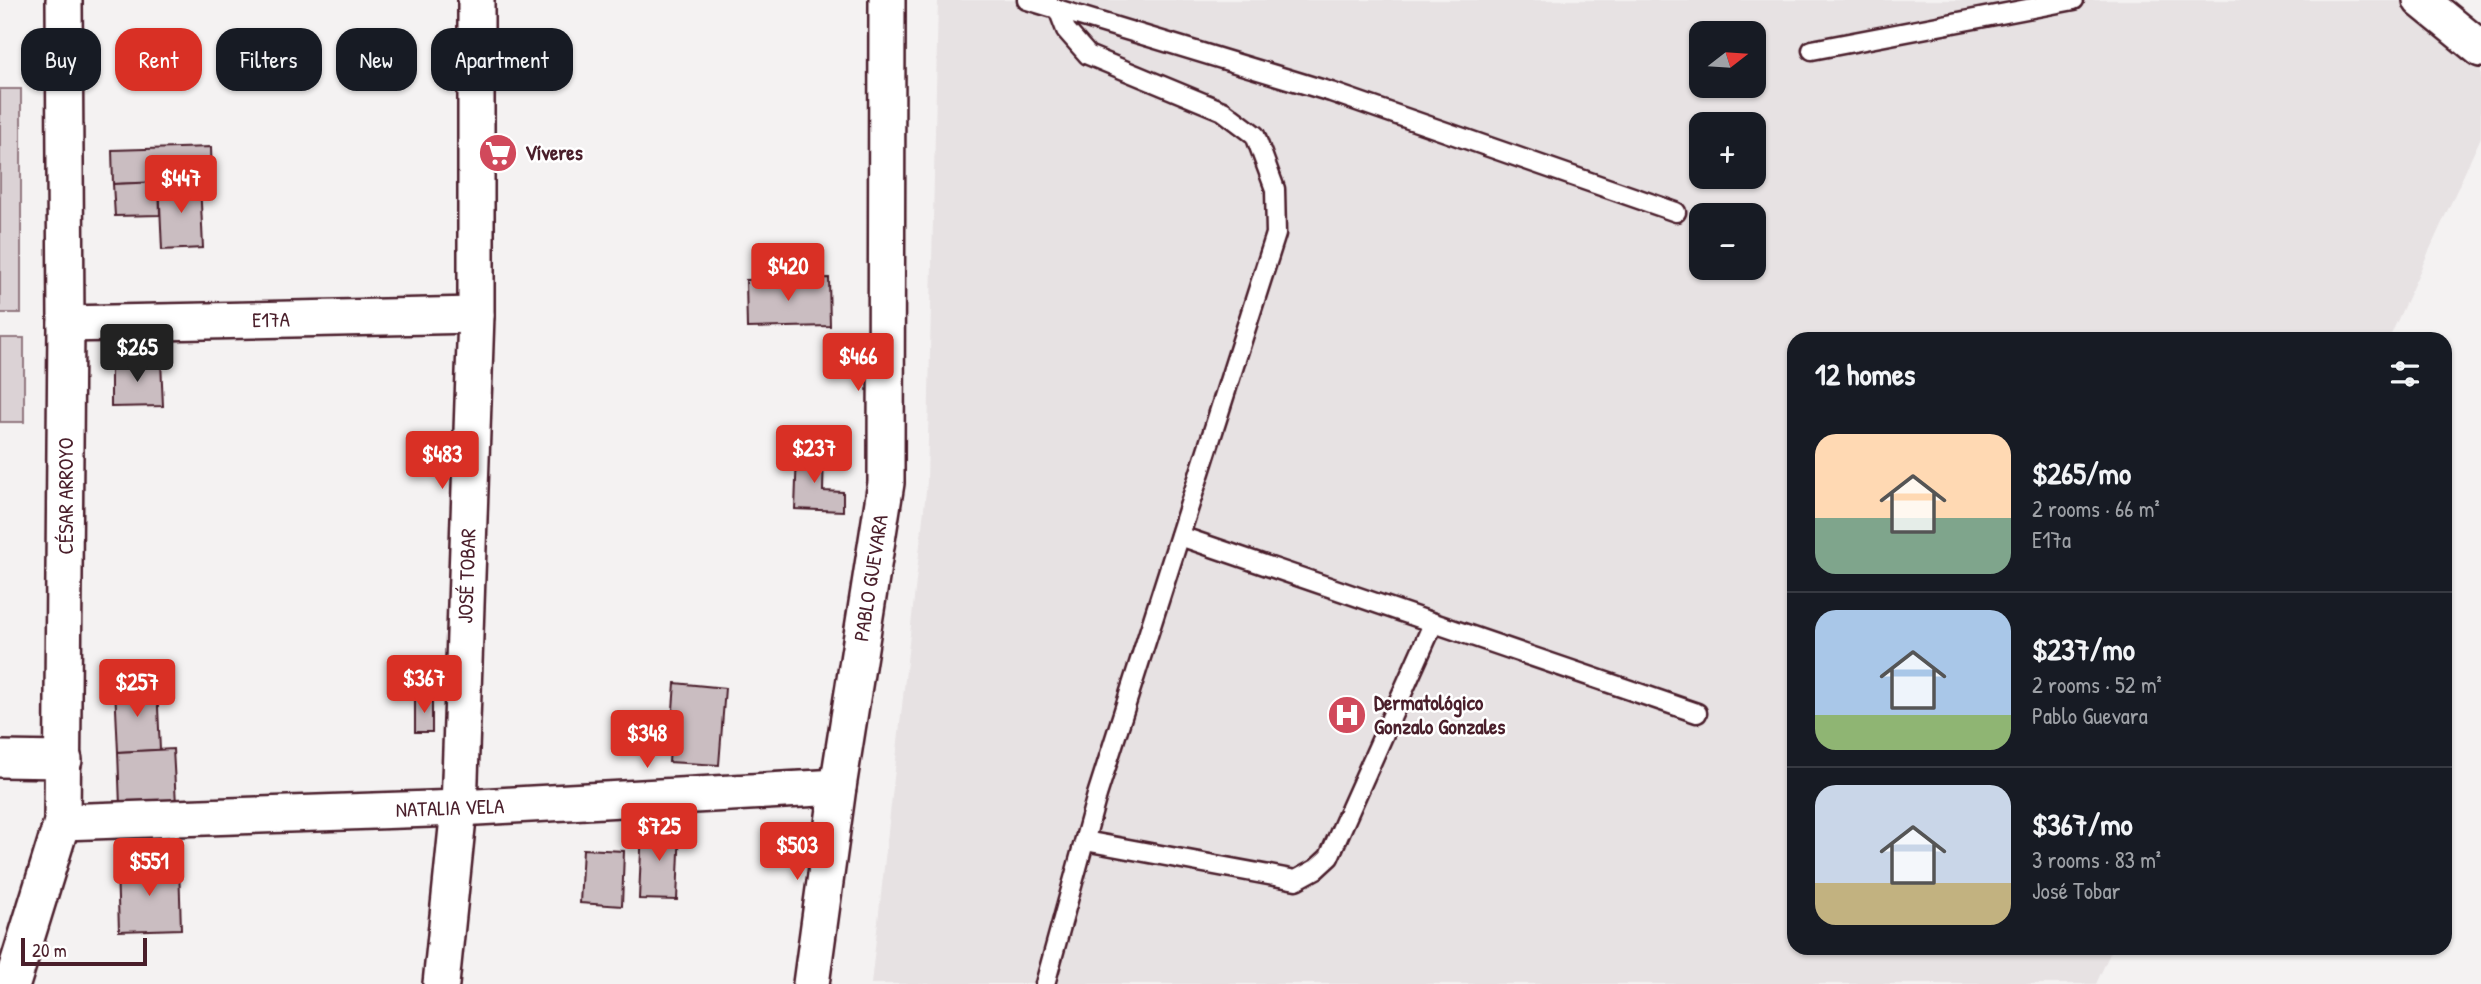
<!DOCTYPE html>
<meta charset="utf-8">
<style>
body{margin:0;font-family:"Patrick Hand",sans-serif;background:#20242c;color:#f1f3f6;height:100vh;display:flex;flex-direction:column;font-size:26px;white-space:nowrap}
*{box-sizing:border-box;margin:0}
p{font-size:23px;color:#9ea1a6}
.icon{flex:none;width:38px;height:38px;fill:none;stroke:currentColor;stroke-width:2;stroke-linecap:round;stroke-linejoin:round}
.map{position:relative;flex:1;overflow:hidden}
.drawer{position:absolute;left:1787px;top:332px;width:665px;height:623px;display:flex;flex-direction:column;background:#171b24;border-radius:21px;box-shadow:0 2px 5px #0004}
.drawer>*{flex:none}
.banner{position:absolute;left:21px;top:28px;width:665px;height:63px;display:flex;gap:14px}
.needle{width:46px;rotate:73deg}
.buttons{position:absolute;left:1689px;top:21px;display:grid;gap:14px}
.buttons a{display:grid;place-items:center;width:77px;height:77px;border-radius:14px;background:#171b24;box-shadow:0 2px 5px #0004;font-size:35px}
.scale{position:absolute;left:21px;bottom:18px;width:126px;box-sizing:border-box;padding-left:7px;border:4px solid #4a1f2b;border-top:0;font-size:19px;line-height:24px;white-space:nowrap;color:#4a1f2b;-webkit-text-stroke:5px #fff;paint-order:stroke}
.price{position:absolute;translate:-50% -60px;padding:0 16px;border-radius:7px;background:#d93025;color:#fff;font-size:23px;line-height:46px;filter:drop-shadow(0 2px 4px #0008)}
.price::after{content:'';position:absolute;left:50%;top:42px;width:21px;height:16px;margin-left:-10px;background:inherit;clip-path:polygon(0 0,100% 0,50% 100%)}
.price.current{background:#222;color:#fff}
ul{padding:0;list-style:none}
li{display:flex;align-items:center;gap:21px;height:175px;padding:0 28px}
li+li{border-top:2px solid #363941}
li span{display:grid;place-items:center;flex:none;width:196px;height:140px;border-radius:21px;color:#555}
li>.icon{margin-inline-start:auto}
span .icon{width:84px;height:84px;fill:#fffc;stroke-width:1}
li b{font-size:30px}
h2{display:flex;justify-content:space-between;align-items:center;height:84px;padding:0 28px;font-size:30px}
.tag{padding:0 24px;border-radius:21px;background:#171b24;box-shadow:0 2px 5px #0004;font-size:24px;line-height:63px}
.tag.current{background:#d93025;color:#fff}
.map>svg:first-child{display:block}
.built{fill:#e7e2e3;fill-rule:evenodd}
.green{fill:#dbd2d5;stroke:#927880;stroke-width:2}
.building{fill:#cabdc1;stroke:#4a1f2b;stroke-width:2}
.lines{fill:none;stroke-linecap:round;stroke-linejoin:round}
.lane-casing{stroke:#4a1f2b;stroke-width:23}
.street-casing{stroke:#4a1f2b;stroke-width:40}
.lane{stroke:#fff;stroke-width:18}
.street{stroke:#fff;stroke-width:35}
.labels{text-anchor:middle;stroke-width:5;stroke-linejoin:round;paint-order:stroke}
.poi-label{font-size:21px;font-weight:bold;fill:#4a1f2b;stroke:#fff;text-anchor:start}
.street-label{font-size:21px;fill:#4a1f2b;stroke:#fff}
</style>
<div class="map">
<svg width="2481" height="984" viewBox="0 0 2481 984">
<rect width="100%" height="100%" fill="#f4f2f2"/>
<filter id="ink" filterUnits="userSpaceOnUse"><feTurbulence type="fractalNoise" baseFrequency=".0143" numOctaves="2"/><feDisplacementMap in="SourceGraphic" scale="14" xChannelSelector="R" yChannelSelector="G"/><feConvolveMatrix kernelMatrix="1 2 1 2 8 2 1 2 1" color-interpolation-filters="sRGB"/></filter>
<g filter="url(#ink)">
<path class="built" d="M938 0H2403L2481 67V137L2389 339 1794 340V948L2112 949 2096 984H871L927 482ZM1701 33H1754V86H1701ZM1701 124H1754V177H1701ZM1701 215H1754V268H1701Z"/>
<g class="green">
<rect x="0" y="89" width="21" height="224"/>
<rect x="0" y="338" width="24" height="84"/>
</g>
<g class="building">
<path d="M211 147 212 181 113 184 112 150Z"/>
<path d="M200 181 203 248 162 250 159 182Z"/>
<path d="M159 182 160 215 115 216 113 184Z"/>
<path d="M829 278 830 326 747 328 746 280Z"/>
<path d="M161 361 163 406 111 407V362Z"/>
<path d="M797 452 824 453 823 491 843 492V511L795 509Z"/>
<path d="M675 683 725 688 719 765 669 762Z"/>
<path d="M157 686 160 750 118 752 115 688Z"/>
<rect x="415" y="698" width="17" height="34"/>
<path d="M173 749 176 804 120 806 118 752Z"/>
<path d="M642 826 680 828 677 900 639 899Z"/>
<path d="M583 849 624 851 622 906 580 903Z"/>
<path d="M179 866 181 929 119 931 117 867Z"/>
</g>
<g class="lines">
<g class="lane-casing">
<g id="lane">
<path d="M1027 0 1331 92 1676 212"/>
<path d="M1812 50 2074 0"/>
<path d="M1180 536 1697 713"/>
<path d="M1085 841 1296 880 1316 869 1329 857 1433 624"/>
<path d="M1045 984 1097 795 1276 234 1275 189 1255 135 1223 111 1088 55 1066 30 1058 9"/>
</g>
</g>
<g class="street-casing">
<g id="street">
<path d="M2421 0 2481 49"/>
<path d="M66 324 476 315"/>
<path d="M0 759 64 760"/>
<path d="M62 822 459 808 838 787"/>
<path d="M12 984 62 822 66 324 64 0"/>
<path d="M441 984 459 808 476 315V0"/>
<path d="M811 984 838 787 886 483 887 0"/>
</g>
</g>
<use href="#lane" class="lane"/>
<use href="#street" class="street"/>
</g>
</g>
<defs>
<g id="supermarket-disc" transform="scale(2.0125)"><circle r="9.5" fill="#d1495b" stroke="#fff"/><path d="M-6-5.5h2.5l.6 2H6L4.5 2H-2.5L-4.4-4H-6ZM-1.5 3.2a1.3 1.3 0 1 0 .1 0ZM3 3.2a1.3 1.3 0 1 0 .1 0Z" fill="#fff"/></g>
<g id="hospital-disc" transform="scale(2.0125)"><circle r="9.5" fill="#d1495b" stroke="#fff"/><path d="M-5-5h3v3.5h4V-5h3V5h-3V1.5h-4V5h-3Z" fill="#fff"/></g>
</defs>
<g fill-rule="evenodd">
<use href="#supermarket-disc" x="498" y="153"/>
<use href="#hospital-disc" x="1347" y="715"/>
</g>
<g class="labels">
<g class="poi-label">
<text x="525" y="160">Víveres</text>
<text x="1374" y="710">Dermatológico<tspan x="1374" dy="24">Gonzalo Gonzales</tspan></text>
</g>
<g class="street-label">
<text transform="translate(271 320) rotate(-1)" y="7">E17A</text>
<text transform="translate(66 496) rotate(-90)" y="7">CÉSAR ARROYO</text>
<text transform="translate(467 576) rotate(-88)" y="7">JOSÉ TOBAR</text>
<text transform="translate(871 578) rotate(-81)" y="7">PABLO GUEVARA</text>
<text transform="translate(450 808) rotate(-2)" y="7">NATALIA VELA</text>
</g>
</g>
</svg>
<div class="buttons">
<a><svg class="needle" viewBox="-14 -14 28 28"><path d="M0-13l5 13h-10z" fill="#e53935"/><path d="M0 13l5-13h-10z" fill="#9ea1a6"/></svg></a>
<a>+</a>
<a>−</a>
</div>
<div class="scale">20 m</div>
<b class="price" style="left:181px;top:215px">$447</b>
<b class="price" style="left:788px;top:303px">$420</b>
<b class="price current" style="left:137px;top:384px">$265</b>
<b class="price" style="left:858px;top:393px">$466</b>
<b class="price" style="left:814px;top:485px">$237</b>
<b class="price" style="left:442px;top:491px">$483</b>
<b class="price" style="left:424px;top:715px">$367</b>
<b class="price" style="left:137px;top:719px">$257</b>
<b class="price" style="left:647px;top:770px">$348</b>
<b class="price" style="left:659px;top:863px">$725</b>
<b class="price" style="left:797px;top:882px">$503</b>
<b class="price" style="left:149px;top:898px">$551</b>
<div class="banner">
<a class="tag">Buy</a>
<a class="tag current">Rent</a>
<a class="tag">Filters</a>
<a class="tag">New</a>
<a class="tag">Apartment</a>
</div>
<section class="drawer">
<h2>12 homes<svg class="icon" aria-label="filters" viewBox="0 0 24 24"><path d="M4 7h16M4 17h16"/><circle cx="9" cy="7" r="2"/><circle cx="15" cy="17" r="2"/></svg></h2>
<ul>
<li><span style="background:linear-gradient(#ffd9b3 60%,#7fa58c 0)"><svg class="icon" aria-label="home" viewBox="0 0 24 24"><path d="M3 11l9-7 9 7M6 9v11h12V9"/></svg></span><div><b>$265/mo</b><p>2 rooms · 66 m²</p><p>E17a</p></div></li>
<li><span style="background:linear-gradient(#a9c7e8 75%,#8fb573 0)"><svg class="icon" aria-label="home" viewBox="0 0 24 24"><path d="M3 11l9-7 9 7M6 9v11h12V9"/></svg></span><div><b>$237/mo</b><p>2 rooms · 52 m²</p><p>Pablo Guevara</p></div></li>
<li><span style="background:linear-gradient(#c9d6e8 70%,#c2b280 0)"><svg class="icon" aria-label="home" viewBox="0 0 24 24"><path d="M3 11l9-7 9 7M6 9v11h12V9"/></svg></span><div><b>$367/mo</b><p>3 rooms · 83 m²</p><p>José Tobar</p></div></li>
</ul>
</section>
</div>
